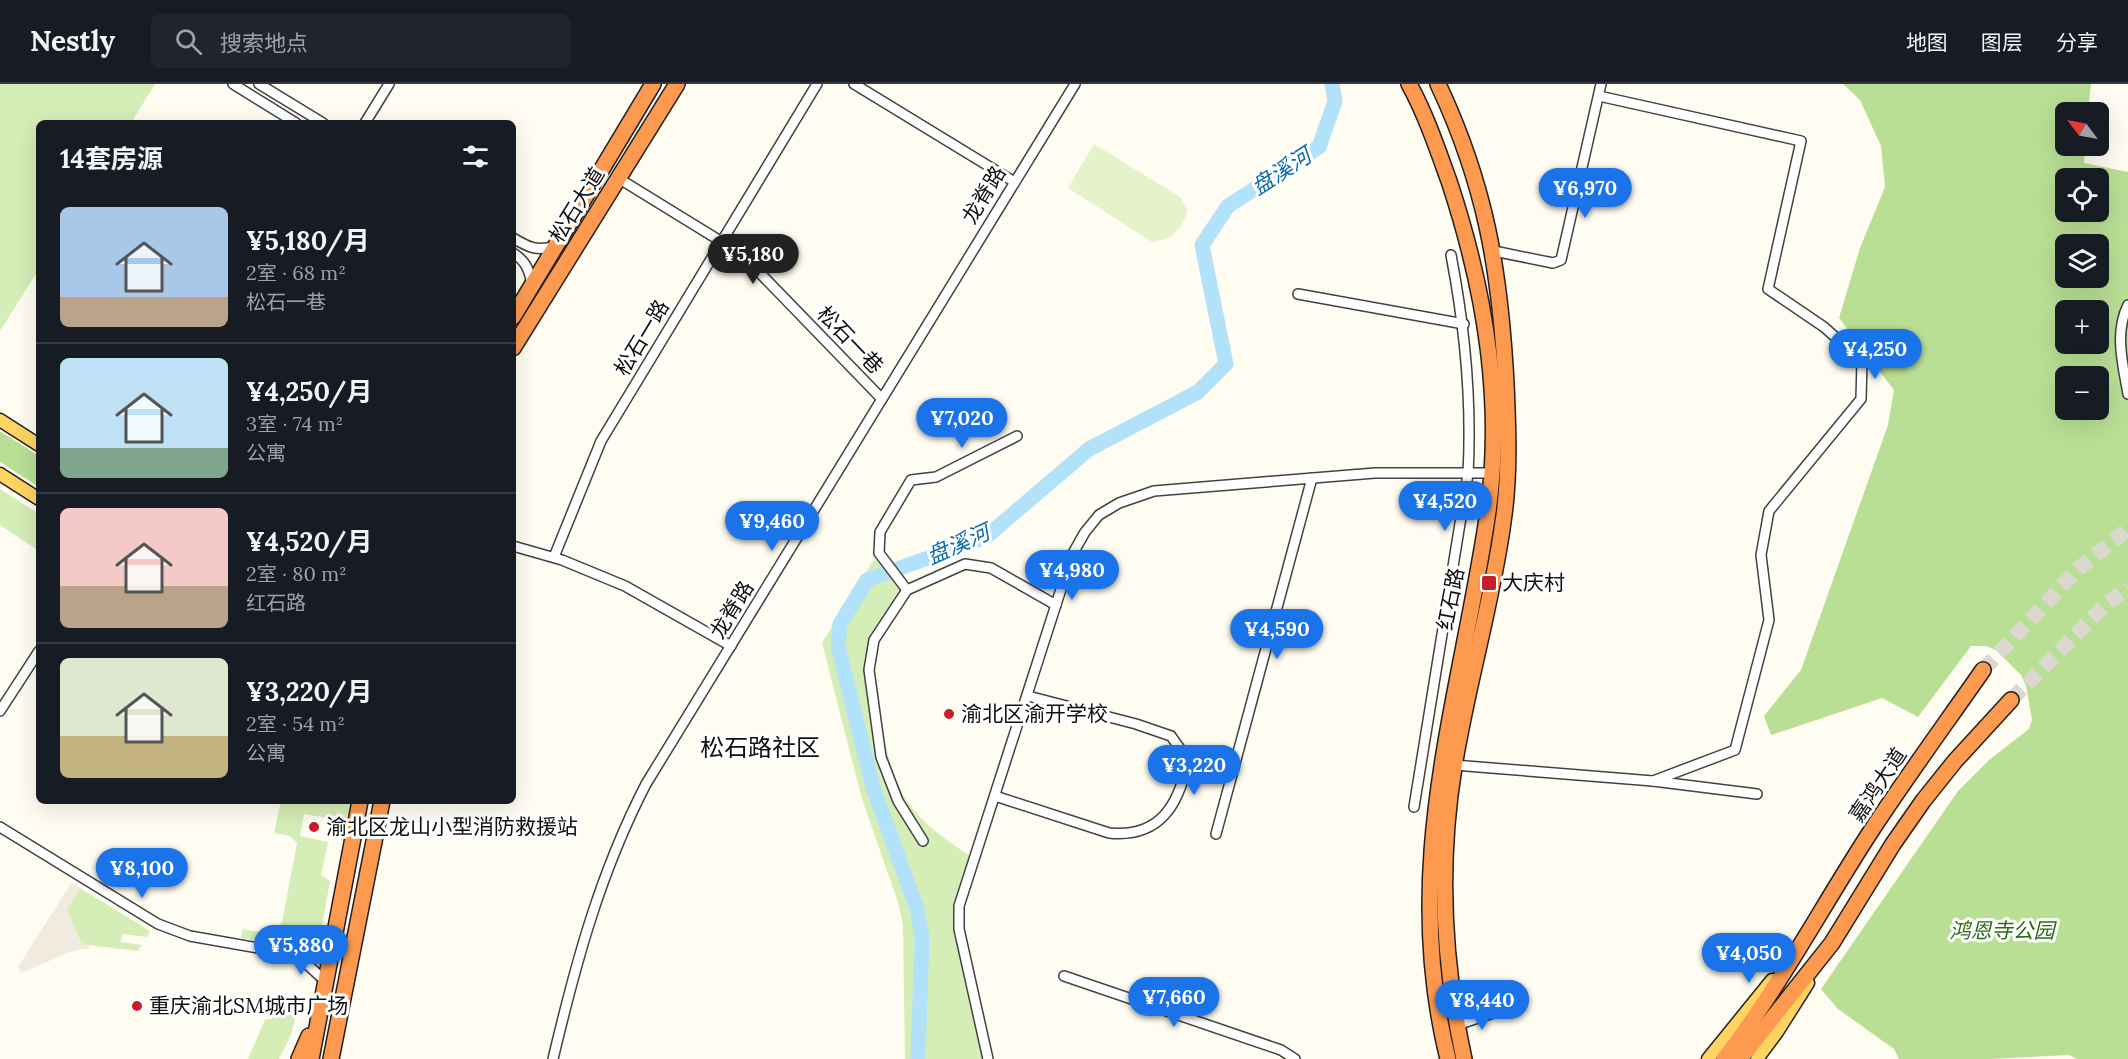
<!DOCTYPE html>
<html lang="zh">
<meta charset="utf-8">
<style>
body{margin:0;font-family:Lora,"Noto Sans SC",serif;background:#20242c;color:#f1f3f6;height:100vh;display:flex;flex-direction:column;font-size:22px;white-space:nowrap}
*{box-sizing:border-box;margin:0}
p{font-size:20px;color:#9ea1a6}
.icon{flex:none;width:33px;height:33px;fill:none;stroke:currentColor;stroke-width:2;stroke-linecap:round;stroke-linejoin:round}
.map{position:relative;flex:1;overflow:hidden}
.sheet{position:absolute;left:36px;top:36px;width:480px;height:684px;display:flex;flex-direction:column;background:#171b24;border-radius:9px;box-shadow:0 6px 24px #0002}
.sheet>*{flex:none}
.needle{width:39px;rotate:302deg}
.tools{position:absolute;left:2055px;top:18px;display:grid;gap:12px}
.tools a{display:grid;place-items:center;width:54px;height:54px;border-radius:9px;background:#171b24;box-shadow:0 6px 24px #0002;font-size:30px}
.price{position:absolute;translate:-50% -51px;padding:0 14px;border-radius:21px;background:#1a73e8;color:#fff;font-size:20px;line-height:39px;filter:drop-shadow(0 2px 3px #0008)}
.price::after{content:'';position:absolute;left:50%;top:36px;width:18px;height:14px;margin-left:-9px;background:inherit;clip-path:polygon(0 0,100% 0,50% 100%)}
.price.active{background:#222;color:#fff}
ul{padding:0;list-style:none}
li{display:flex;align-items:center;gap:18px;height:150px;padding:0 24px}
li+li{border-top:2px solid #363941}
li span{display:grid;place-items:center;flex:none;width:168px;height:120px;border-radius:9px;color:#555}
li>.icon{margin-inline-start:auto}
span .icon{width:72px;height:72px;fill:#fffc;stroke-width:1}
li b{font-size:26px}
h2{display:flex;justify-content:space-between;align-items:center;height:72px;padding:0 24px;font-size:26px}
header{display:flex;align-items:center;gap:36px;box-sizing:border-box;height:84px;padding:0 30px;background:#171b24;border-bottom:2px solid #363941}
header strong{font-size:28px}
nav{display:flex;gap:33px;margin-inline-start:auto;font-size:21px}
.search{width:420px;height:54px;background:#20242c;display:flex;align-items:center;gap:15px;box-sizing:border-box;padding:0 21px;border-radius:9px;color:#9ea1a6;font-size:22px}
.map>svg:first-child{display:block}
.green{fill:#d5edb7}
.forest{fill:#b9df95;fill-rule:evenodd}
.pitch{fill:#e6f3ca}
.plaza{fill:#f1ebdf}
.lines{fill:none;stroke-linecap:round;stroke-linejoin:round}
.river{stroke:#b2e1fa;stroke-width:15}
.highway-tunnel{stroke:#dbd8cf;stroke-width:15;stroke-dasharray:15 8;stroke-linecap:butt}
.minor-casing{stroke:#424242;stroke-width:12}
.major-casing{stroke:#202020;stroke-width:15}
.highway-casing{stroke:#202020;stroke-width:18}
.minor{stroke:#fff;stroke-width:9}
.major{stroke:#ffd461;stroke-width:12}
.highway{stroke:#fe9a50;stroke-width:15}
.poi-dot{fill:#ca1c2a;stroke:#fff;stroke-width:2}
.labels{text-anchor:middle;stroke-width:6;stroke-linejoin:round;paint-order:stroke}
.street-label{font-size:21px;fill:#0f0f0f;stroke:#fff}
.poi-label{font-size:21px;fill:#0f0f0f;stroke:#fff;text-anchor:start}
.park-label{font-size:21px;font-style:italic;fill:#2d6c1a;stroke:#fff}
.water-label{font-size:22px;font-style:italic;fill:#0e6bab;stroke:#fff}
.quarter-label{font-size:24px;fill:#0f0f0f;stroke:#fff}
</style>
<header>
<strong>Nestly</strong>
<div class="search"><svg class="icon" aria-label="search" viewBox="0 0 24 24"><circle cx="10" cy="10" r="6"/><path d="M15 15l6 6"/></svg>搜索地点</div>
<nav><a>地图</a><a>图层</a><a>分享</a></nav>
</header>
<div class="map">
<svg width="2128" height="975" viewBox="0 0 2128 975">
<rect width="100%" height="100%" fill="#fffcf1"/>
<g class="green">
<path d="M0 0H155L131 39H39V185L0 247Z"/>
<path d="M0 405 39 430V467L0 441Z"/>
<path d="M875 474 909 510C897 529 880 548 874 570 870 587 876 607 879 624 892 704 902 729 972 773L956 820 985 975H905L903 841 898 818 862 715 822 559Z"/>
<path d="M281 717 350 720 346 739 337 743 327 741V734L304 730 300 752 328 758 321 791 330 797 321 847 295 862 241 854 243 845 264 849 282 839 297 759 290 752 274 749Z"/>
<path d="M80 804 150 847 147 853 122 850 121 858 142 861 138 867 87 861 79 855 67 825Z"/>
<path d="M297 927 291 951 279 975H248L265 936Z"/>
</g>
<g class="forest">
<path d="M1843 0H2091L2088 28H2066V62H2085L2084 79 2128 88V975H2077L2069 971 1990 975H1899L1894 965 1838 925 1821 905 1958 707 1989 676 2029 645 2032 636 2026 602 2021 591 1996 566 1986 562H1971L1918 633 1882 614 1771 651 1764 632 1801 586 1888 341 1894 306 1839 234 1860 164 1885 103 1881 62 1860 16ZM2066 94H2098V128H2066ZM2066 160H2098V194H2066ZM2066 226H2098V260H2066ZM2066 292H2098V326H2066Z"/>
<path d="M0 347 39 372V403L0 378Z"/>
</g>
<path class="pitch" d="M1094 60 1180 113 1188 126C1181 146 1174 155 1152 158L1068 104Z"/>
<path class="plaza" d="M72 798 80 804 67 825 79 855 91 864 70 868 21 889 18 883Z"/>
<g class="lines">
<path class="river" d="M918 975 922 855 917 825 873 703 838 562 840 540 867 496 986 453 1089 365 1198 308 1226 280 1202 161 1228 122 1319 63 1335 17 1332 0"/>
<g class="highway-tunnel">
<path d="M1983 586 2078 485 2128 445"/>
<path d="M2011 616 2105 521 2128 504"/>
</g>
<g class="minor-casing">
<g id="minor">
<path d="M233 0 296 39"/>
<path d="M259 0 323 39"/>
<path d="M854 0 1013 97"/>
<path d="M1599 12 1801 57 1768 205 1824 243 1862 277 1861 315 1769 427 1761 471 1769 536 1735 666 1653 697"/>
<path d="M365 39 389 0"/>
<path d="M618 94 722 158 755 184 882 315"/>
<path d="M513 154C528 163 537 168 555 162"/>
<path d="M1494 167 1553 179 1561 176 1601 0"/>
<path d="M513 169C526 177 530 187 532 202"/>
<path d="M1298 210 1464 240"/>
<path d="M2128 221C2114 249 2123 281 2128 310"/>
<path d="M513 462 562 476 625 502 731 562"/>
<path d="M554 473 601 357 817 0"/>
<path d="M907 506 879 469 880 448 911 396 936 393 1017 352"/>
<path d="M0 627 39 567"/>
<path d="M1454 681 1653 697 1757 710"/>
<path d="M995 712 1109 749C1160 754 1179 721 1188 676L1171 652 1136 640 1028 612"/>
<path d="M1414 723 1468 390C1472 316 1465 244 1451 171"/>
<path d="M0 743 158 840 190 852 292 870 309 882 324 896"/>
<path d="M1216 750 1312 394"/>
<path d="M923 757 898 717 881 673 869 586 874 556 907 506 965 480 991 484 1056 521"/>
<path d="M292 870 313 865 332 856"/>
<path d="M1064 892 1281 966 1295 975"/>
<path d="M1457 941 1499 927"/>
<path d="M553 975C576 878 600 789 646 700L1075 0"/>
<path d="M988 975 959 845V822L1072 471 1085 448 1099 431 1119 419 1154 407 1375 389H1492"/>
</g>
</g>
<g class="major-casing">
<g id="major">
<path d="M0 336 39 361"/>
<path d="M0 390 39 415"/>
<path d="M1708 975 1772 896"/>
<path d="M1757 975 1777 948 1808 899"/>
</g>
</g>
<g class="highway-casing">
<g id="highway">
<path d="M1409 0C1426 31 1437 64 1449 97 1486 209 1505 324 1486 441 1457 626 1401 785 1448 975"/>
<path d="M1438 0C1486 102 1500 187 1506 299 1508 345 1510 392 1503 438 1492 520 1467 601 1454 683 1438 781 1443 878 1464 975"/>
<path d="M513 233 653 0"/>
<path d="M513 264 677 0"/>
<path d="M299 975 309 952"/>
<path d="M311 975 360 717"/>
<path d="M331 975 382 717"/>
<path d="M1724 975C1781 901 1822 822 1873 744 1908 691 1946 639 1983 586"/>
<path d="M1740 975 1832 859 1893 760 1923 717 1955 677 2011 616"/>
</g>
</g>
<use href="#minor" class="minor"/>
<use href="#major" class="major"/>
<use href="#highway" class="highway"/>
</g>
<g class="poi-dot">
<rect x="1481" y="491" width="16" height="16" rx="3"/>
<circle cx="949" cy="630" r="6"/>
<circle cx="314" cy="743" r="6"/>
<circle cx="137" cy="922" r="6"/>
</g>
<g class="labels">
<g class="street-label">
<text transform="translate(984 111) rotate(-59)" y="7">龙脊路</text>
<text transform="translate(577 121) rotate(-58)" y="7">松石大道</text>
<text transform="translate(642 254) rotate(-59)" y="7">松石一路</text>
<text transform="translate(850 256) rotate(46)" y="7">松石一巷</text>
<text transform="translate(1451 515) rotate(-79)" y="7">红石路</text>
<text transform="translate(732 526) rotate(-59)" y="7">龙脊路</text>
<text transform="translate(1878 701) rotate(-56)" y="7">嘉鸿大道</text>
</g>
<g class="poi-label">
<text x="1502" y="506">大庆村</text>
<text x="961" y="637">渝北区渝开学校</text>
<text x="326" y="750">渝北区龙山小型消防救援站</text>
<text x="149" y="929">重庆渝北SM城市广场</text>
</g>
<g class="park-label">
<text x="2002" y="854">鸿恩寺公园</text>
</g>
<g class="water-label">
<text transform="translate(1281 87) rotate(-33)" y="8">盘溪河</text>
<text transform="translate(958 460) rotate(-24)" y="8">盘溪河</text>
</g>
<g class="quarter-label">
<text x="760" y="672">松石路社区</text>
</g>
</g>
</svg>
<div class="tools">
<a><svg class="needle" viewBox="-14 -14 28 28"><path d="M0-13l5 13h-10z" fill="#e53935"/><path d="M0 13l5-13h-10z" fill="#9ea1a6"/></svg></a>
<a><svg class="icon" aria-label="locate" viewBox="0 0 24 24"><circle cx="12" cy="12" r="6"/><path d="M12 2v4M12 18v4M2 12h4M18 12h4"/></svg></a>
<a><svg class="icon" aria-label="layers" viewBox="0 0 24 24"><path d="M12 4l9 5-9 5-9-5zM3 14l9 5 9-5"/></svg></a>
<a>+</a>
<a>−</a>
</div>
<b class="price" style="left:1585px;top:135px">¥6,970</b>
<b class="price active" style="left:753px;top:201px">¥5,180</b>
<b class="price" style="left:1875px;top:296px">¥4,250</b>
<b class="price" style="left:962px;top:365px">¥7,020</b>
<b class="price" style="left:1445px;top:448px">¥4,520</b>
<b class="price" style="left:772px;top:468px">¥9,460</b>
<b class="price" style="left:1072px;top:517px">¥4,980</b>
<b class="price" style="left:1277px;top:576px">¥4,590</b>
<b class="price" style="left:1194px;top:712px">¥3,220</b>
<b class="price" style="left:142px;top:815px">¥8,100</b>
<b class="price" style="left:301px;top:892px">¥5,880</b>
<b class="price" style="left:1749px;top:900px">¥4,050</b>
<b class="price" style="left:1174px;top:944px">¥7,660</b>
<b class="price" style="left:1482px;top:947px">¥8,440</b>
<section class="sheet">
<h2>14套房源<svg class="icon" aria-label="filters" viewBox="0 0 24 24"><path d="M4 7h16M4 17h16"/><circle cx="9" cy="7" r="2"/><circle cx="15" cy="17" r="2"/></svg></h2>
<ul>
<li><span style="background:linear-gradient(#a9c7e8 75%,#b9a48a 0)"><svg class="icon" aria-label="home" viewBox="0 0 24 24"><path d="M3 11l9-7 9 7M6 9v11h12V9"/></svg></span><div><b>¥5,180/月</b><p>2室 · 68 m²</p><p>松石一巷</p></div></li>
<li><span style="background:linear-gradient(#bfe0f5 75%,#7fa58c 0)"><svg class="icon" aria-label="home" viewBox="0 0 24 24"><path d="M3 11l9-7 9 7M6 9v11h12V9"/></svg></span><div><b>¥4,250/月</b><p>3室 · 74 m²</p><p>公寓</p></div></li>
<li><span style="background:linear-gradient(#f6c9c9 65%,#b9a48a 0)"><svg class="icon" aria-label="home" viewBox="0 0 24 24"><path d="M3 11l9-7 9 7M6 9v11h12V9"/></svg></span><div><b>¥4,520/月</b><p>2室 · 80 m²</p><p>红石路</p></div></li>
<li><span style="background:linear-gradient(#dfe7d0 65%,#c2b280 0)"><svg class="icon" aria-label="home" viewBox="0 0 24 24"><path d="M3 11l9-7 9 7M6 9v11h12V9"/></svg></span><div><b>¥3,220/月</b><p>2室 · 54 m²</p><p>公寓</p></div></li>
</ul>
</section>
</div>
